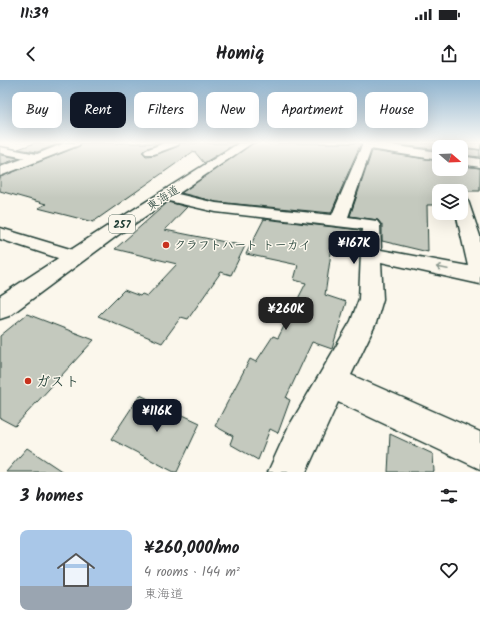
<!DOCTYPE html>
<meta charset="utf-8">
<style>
body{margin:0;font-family:Kalam,"Klee One",sans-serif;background:#f6f6f6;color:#202124;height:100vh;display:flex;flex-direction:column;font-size:15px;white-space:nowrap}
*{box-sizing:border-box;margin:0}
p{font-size:13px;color:#757577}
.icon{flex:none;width:22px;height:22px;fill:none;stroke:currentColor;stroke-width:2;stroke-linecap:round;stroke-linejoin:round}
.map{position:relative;height:392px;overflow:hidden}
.panel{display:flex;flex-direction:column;background:#fff;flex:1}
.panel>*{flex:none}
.banner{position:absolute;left:12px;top:12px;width:456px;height:36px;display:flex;gap:8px}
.needle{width:26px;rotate:109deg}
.tools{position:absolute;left:432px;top:60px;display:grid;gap:8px}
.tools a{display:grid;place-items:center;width:36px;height:36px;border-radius:8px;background:#fff;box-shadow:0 4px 16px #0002;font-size:20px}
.price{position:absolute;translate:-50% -34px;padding:0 9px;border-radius:8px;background:#111827;color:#fff;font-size:13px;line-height:26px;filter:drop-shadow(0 1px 2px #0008)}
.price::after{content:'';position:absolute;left:50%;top:24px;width:12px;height:9px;margin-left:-6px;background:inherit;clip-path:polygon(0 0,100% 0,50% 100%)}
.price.active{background:#222;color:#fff}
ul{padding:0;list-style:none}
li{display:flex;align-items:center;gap:12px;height:100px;padding:0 20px}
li+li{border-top:1px solid #e0e0e0}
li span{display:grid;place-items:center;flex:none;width:112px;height:80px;border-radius:8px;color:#555}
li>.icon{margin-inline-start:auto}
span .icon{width:48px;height:48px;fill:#fffc;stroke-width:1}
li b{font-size:17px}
h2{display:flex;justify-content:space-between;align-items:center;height:48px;padding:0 20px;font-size:17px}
.tag{padding:0 14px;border-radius:8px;background:#fff;box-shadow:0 4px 16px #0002;font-size:14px;line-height:36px}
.tag.active{background:#111827;color:#fff}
.status{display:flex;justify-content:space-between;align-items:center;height:28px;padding:0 20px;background:#fff;direction:ltr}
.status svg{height:11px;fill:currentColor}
header{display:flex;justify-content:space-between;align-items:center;height:52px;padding:0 20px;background:#fff;font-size:18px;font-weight:700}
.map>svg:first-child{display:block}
.building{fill:#c4c9be;stroke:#1f3d34}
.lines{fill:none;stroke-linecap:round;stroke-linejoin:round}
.street-casing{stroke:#1f3d34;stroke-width:3}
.highway-casing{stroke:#1f3d34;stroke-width:3}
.street{fill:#fbf7ec;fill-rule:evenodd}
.highway{fill:#fbf7ec;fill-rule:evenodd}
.oneway{stroke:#8d9a90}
.poi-dot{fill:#c8321e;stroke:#fbf7ec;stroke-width:1.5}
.labels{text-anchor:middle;stroke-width:3;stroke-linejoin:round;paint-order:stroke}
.shield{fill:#fbf7ec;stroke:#61756b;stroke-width:1}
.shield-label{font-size:11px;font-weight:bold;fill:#1f3d34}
.street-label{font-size:12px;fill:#1f3d34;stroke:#fbf7ec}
.poi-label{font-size:12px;font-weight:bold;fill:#1f3d34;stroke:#fbf7ec;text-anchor:start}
.near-poi-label{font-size:14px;font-weight:bold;fill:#1f3d34;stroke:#fbf7ec;text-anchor:start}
</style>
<div class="status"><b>11:39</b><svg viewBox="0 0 49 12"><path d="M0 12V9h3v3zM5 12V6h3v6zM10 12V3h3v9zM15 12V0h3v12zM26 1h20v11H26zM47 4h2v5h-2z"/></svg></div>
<header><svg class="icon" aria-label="back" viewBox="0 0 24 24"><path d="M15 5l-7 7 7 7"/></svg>Homiq<svg class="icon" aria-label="share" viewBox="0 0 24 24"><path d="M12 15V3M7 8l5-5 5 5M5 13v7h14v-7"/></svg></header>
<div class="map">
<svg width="480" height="392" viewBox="0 0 480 392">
<rect width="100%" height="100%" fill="#fbf7ec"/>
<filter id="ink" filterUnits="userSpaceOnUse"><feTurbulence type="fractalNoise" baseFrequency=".025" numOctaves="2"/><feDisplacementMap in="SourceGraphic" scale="8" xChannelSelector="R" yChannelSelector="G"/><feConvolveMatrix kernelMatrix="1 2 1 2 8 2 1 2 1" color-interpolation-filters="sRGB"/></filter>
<g filter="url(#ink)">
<g class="building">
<path d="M35 63H61L37 72 18 69Z"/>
<path d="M81 63H160L145 69 142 72 146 76 155 75 179 66 180 63H236L204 83 194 71 93 142 38 128 46 124 0 111V97L80 66Z"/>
<path d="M253 63H361L331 133 216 122 181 113Z"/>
<path d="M387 63H453L458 67H439V70Z"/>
<path d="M461 68 480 70V77L461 75Z"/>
<path d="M372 71 439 81V89H461V86L480 88V111H439V125H427L428 172 382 161V145L378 140 350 136Z"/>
<path d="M0 75H1L19 78 0 85Z"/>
<path d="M168 122 187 127 165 150 245 166 231 195 221 192 188 239 181 237 162 263 98 236 124 210 140 216 142 214 147 216 177 184 115 169Z"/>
<path d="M264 139 360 150V155L354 154V162L333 159 325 215 346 222 332 269 312 262 286 318 290 320 278 353 270 349 258 380 230 364 233 356 215 346 250 279 256 282 273 256 278 258 306 203 294 200 298 185 246 174Z"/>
<path d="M27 234 94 260 15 346 0 338V256Z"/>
<path d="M140 315 200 343 177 392H174L111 359Z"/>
<path d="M390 354 433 374 434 392H388Z"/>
<path d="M27 368 63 392H6Z"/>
</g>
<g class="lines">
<g class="street-casing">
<g id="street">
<path d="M65 63H80L79 65 0 96V87L25 78 0 73V67L37 74Z"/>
<path d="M164 63H179L178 65 154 74H146L144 72 146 70Z"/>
<path d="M363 63H376L439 72V80L371 69 348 137 377 141 380 145 381 170 468 186 456 133H461V113L466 115 480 156V204L381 182 383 219 376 243 351 295 480 352V389L338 322 306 392H268L288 348 351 241 359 219 362 149 216 132 160 119 157 116 160 113 165 111 216 123 332 135Z"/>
<path d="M454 63H480V69L459 66Z"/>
<path d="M461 76 480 79V87L461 84Z"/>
<path d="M0 148 80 172 83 177 80 182 73 183 0 159Z"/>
</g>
</g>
<g class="highway-casing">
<path id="highway" d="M239 63H252L118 155 9 236 0 239V216L106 147Z"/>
</g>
<use href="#street" class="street"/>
<use href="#highway" class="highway"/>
</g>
<defs><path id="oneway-shaft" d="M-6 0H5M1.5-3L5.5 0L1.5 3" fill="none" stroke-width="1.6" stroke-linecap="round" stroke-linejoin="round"/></defs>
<use class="oneway" href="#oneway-shaft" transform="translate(442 188) rotate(-168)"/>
</g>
<linearGradient id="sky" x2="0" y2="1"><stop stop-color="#90b4cf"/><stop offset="0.53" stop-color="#fdfbf6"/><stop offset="1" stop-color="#fdfbf6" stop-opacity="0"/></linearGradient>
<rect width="480" height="118" fill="url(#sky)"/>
<g class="poi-dot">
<circle cx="166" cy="165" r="4"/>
<circle cx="28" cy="301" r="4"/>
</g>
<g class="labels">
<rect class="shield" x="109" y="135" width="26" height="18" rx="3"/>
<g class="shield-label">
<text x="122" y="148">257</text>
</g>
<g class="street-label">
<text transform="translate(163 118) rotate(-33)" y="4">東海道</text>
</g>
<g class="poi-label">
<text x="174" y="169">クラフトハート トーカイ</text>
</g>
<g class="near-poi-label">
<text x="36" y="306">ガスト</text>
</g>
</g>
</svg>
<div class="tools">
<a><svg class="needle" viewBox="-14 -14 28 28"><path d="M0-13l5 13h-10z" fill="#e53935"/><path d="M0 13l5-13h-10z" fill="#757577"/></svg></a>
<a><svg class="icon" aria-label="layers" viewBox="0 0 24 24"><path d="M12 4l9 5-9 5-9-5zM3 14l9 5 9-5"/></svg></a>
</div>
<b class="price" style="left:354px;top:185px">¥167K</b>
<b class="price active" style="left:286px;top:251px">¥260K</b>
<b class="price" style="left:157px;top:353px">¥116K</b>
<div class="banner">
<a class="tag">Buy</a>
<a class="tag active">Rent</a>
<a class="tag">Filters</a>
<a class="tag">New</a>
<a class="tag">Apartment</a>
<a class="tag">House</a>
</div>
</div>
<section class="panel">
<h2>3 homes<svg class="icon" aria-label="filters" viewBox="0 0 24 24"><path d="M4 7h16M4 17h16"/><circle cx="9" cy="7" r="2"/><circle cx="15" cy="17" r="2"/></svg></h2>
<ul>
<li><span style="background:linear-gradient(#a9c7e8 70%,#9aa5b1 0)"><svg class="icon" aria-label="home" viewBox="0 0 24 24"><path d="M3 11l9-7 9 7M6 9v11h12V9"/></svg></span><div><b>¥260,000/mo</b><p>4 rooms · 144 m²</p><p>東海道</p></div><svg class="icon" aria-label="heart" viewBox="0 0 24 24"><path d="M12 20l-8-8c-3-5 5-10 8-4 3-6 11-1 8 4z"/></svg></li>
</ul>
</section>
